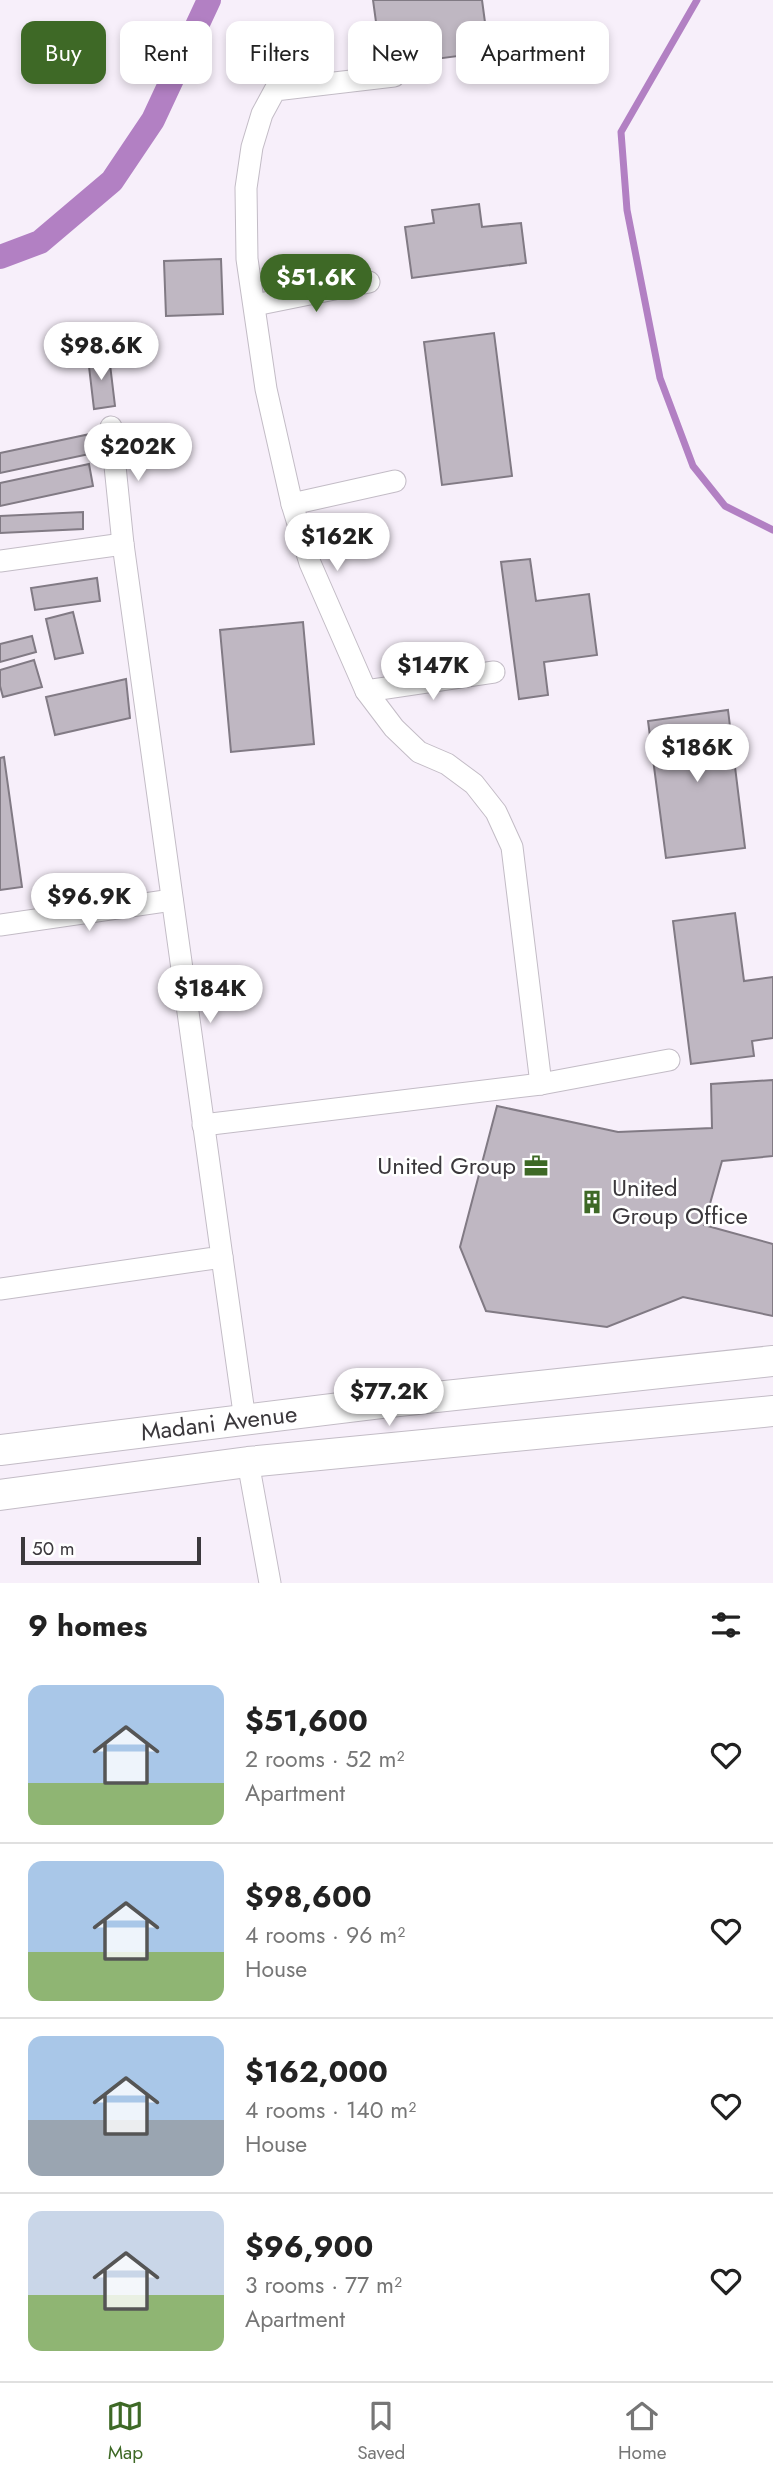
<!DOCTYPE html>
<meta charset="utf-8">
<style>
body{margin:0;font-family:Jost,sans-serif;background:#f6f6f6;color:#222;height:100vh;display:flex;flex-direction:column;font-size:26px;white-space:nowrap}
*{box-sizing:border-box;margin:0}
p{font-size:23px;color:#767676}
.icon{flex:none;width:38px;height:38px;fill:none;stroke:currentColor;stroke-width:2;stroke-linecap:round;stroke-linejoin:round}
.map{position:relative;height:1583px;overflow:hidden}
.side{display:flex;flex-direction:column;background:#fff;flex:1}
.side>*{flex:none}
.guide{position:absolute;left:21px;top:21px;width:732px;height:63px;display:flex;gap:14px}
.scale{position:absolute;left:21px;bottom:18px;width:180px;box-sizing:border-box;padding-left:7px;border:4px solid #3b383c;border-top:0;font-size:19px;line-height:24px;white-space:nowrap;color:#3b383c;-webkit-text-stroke:5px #fff;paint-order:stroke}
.price{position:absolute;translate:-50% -60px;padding:0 16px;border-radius:24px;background:#fff;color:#222;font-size:23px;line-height:46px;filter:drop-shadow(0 2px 4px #0008)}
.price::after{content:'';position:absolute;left:50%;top:42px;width:21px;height:16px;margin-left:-10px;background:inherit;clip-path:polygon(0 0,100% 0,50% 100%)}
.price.on{background:#3e6926;color:#fff}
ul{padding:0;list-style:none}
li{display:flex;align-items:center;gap:21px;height:175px;padding:0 28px}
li+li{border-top:2px solid #e0e0e0}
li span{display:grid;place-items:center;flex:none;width:196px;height:140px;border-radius:14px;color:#555}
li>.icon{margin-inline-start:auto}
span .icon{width:84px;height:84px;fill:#fffc;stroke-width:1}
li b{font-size:30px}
h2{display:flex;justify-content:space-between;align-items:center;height:84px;padding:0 28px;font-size:30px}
.tag{padding:0 24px;border-radius:14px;background:#fff;box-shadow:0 4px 10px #0003;font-size:24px;line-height:63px}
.tag.on{background:#3e6926;color:#fff}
.menu{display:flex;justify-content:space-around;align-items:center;height:98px;border-top:2px solid #e0e0e0;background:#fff;font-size:19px;color:#767676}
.menu a{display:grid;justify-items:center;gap:4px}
.menu .on{color:#3e6926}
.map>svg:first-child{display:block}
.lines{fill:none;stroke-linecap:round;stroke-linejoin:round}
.stream{stroke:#b280c3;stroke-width:7}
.canal{stroke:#b280c3;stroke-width:24}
.building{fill:#bfb7c2;stroke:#817a84;stroke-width:2}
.minor-casing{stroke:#c3bcc6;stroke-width:23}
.secondary-casing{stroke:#c3bcc6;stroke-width:32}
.minor{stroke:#fff;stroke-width:21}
.secondary{stroke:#fff;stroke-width:30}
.labels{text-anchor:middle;stroke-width:5;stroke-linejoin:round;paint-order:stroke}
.poi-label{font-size:24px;fill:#3b383c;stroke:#fff;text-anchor:end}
.street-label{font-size:24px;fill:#3b383c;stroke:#fff}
</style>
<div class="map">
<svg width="773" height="1583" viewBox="0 0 773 1583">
<rect width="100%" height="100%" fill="#f7effa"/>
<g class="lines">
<path class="stream" d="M697 0 621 132 627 210 660 378 693 466 725 506 773 530"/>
<path class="canal" d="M0 257 40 242 112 181 153 120 209 0"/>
</g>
<g class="building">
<path d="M373 0H482L489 52 382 66Z"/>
<path d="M479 204 482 227 521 223 526 263 412 278 405 227 434 223 432 210Z"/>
<path d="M221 259 223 314 166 316 164 261Z"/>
<path d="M494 333 512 476 442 485 424 342Z"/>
<path d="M109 356 115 406 94 409 88 358Z"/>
<path d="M90 434 94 453 0 473V453Z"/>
<path d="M89 464 93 486 0 506V483Z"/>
<path d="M83 512V529L0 533V516Z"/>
<path d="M530 559 536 601 589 594 597 655 544 662 548 695 519 699 501 562Z"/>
<path d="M97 578 100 601 35 610 31 588Z"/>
<path d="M73 612 83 653 55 659 46 619Z"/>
<path d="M303 622 314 744 231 752 220 630Z"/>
<path d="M32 636 36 652 0 662V644Z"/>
<path d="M34 660 42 687 3 697 0 686V670Z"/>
<path d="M126 679 130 718 55 735 46 697Z"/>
<path d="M728 710 745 848 666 858 648 721Z"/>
<path d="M4 757 22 887 0 890V758Z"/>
<path d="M735 913 744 981 773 977V1038L752 1041 754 1056 691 1064 673 921Z"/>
<path d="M773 1080V1156L722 1161 704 1225 773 1244V1316L683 1297 607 1327 486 1311 460 1247 497 1106 618 1132 712 1128 711 1084Z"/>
</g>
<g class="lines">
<g class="minor-casing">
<g id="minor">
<path d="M394 76 275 90 262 114 252 147 246 188 247 259 266 389 292 504 310 563 366 691 394 728 419 752 447 764 474 784 496 812 512 847 541 1084"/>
<path d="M255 305 369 282"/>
<path d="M292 504 395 481"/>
<path d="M0 561 123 544"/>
<path d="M366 691 494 672"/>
<path d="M0 925 172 900"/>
<path d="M203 1125 541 1084 669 1060"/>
<path d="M222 1257 245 1420"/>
<path d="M0 1289 222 1257 123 544 111 427"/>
<path d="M248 1462 270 1583"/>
</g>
</g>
<g class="secondary-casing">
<g id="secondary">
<path d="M0 1450 389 1402 773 1361"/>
<path d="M0 1495 248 1462 773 1411"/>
</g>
</g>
<use href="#minor" class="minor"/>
<use href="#secondary" class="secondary"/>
</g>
<defs>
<g id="office-bare" transform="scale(1.89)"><path d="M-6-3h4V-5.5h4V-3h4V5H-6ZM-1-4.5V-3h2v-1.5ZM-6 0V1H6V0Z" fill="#3e6926" stroke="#fff" stroke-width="2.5" paint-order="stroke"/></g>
<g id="building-bare" transform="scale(1.89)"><path d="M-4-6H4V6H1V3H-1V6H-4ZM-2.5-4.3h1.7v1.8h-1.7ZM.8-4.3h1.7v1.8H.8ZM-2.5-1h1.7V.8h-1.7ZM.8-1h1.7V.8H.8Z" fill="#3e6926" stroke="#fff" stroke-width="2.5" paint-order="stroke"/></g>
</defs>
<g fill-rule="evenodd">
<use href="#office-bare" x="536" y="1166"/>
<use href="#building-bare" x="592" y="1202"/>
</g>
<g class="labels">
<g class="poi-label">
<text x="516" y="1174">United Group</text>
<text x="612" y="1196" text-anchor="start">United<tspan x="612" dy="28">Group Office</tspan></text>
</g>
<g class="street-label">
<text transform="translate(219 1423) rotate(-7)" y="8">Madani Avenue</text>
</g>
</g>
</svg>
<div class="scale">50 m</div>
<b class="price on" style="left:316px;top:314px">$51.6K</b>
<b class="price" style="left:101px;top:382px">$98.6K</b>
<b class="price" style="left:138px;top:483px">$202K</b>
<b class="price" style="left:337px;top:573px">$162K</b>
<b class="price" style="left:433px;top:702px">$147K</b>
<b class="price" style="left:697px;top:784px">$186K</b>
<b class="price" style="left:89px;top:933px">$96.9K</b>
<b class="price" style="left:210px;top:1025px">$184K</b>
<b class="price" style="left:389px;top:1428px">$77.2K</b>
<div class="guide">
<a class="tag on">Buy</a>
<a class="tag">Rent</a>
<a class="tag">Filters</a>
<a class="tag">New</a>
<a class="tag">Apartment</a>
</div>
</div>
<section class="side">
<h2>9 homes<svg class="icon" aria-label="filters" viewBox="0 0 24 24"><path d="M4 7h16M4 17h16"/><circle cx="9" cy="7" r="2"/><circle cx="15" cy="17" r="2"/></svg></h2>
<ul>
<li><span style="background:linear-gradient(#a9c7e8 70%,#8fb573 0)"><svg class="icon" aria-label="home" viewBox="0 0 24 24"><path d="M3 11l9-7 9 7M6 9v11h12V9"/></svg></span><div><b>$51,600</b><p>2 rooms · 52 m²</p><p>Apartment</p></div><svg class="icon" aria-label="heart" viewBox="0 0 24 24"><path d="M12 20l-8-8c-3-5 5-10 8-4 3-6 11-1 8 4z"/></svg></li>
<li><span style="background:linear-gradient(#a9c7e8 65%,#8fb573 0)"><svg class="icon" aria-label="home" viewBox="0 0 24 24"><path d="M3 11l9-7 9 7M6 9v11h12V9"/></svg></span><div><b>$98,600</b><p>4 rooms · 96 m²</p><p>House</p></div><svg class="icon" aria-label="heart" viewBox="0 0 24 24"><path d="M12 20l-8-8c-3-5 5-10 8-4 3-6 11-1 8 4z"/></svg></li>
<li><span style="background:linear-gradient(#a9c7e8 60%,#9aa5b1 0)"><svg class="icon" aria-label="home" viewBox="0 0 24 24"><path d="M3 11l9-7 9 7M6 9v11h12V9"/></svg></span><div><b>$162,000</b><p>4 rooms · 140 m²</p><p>House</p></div><svg class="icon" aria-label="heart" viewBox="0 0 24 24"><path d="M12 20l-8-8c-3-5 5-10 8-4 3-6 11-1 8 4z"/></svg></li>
<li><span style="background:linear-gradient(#c9d6e8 60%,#8fb573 0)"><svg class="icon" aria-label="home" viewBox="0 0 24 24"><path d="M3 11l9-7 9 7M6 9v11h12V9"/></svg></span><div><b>$96,900</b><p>3 rooms · 77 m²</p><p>Apartment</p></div><svg class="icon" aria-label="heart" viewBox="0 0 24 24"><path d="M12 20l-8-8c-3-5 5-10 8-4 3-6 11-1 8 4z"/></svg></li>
</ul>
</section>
<nav class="menu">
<a class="on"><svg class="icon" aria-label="map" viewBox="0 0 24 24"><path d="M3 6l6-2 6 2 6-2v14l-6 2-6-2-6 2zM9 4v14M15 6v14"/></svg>Map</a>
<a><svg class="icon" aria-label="saved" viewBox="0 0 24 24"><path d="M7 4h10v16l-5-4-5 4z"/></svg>Saved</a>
<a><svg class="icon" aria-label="home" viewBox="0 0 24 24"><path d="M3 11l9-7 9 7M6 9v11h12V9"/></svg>Home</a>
</nav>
